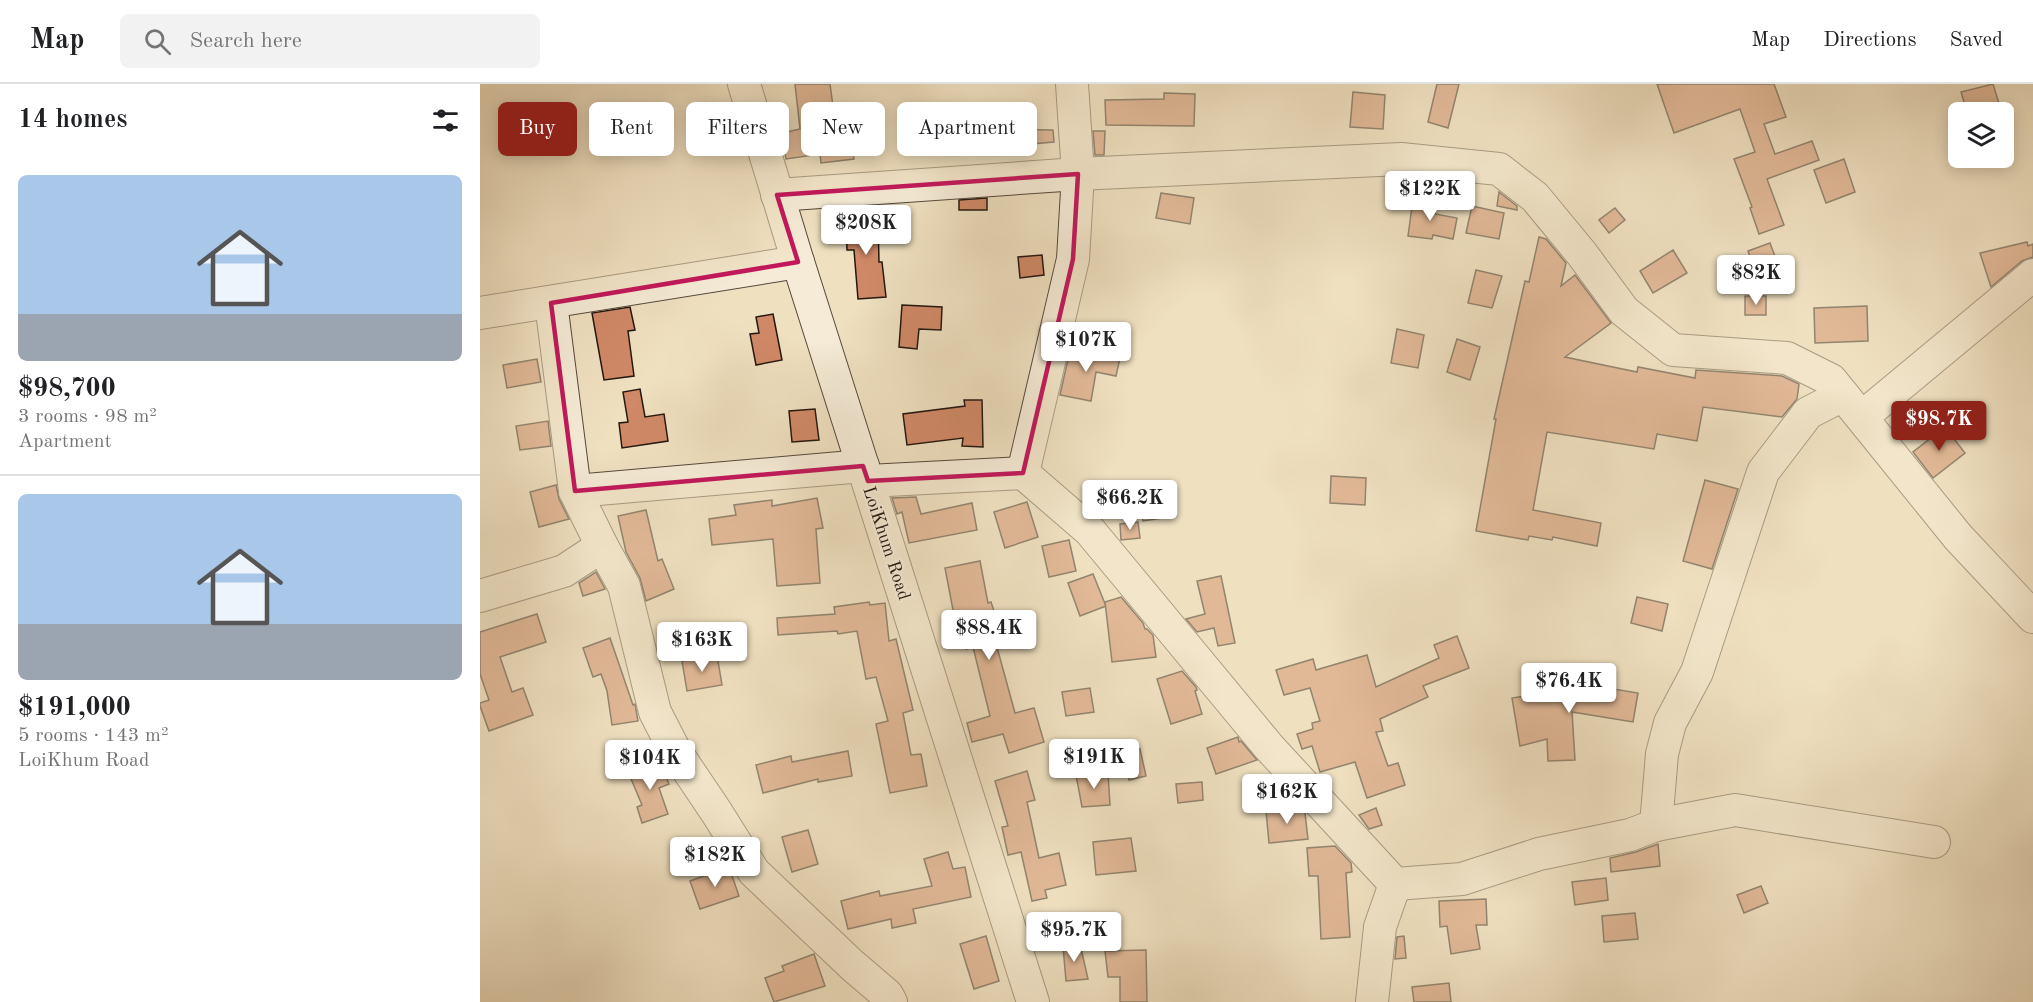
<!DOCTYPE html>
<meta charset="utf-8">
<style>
body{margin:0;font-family:"Old Standard TT",serif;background:#f2f2f2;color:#202124;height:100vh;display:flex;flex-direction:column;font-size:22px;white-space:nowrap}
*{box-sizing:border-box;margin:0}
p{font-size:20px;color:#757577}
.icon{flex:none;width:33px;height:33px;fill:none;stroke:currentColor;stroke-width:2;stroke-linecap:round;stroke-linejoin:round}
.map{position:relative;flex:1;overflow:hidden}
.details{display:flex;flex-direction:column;background:#fff;width:480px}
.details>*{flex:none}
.hud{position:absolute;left:18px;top:18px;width:570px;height:54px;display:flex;gap:12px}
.fabs{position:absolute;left:1468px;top:18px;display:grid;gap:12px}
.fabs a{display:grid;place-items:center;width:66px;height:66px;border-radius:9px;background:#fff;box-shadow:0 3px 15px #0003;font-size:30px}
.price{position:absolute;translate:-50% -51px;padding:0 14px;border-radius:6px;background:#fff;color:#222;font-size:20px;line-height:39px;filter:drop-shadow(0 2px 3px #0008)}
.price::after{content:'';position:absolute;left:50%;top:36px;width:18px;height:14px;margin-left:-9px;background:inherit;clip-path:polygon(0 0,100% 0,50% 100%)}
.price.active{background:#8f2418;color:#fff}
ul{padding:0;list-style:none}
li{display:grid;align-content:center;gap:12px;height:318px;padding:0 18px}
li+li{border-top:2px solid #e0e0e0}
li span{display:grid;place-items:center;height:186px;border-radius:9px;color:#555}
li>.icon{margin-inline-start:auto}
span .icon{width:108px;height:108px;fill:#fffc;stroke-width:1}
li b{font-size:26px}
h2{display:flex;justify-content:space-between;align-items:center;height:72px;padding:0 18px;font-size:26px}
.chip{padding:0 21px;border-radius:9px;background:#fff;box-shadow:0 3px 15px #0003;font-size:21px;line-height:54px}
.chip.active{background:#8f2418;color:#fff}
header{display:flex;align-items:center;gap:36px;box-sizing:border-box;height:84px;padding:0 30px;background:#fff;border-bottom:2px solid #e0e0e0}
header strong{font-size:28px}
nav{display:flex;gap:33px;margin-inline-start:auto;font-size:21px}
.search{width:420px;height:54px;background:#f2f2f2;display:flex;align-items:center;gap:15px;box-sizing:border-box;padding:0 21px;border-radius:9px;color:#757577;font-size:22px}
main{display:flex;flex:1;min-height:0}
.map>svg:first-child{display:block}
.building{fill:#d08967;stroke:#231710;stroke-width:1.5}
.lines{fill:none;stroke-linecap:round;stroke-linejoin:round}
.minor-casing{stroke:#56493c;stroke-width:34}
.minor{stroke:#f5ebd6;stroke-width:32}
.marked{fill:none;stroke:#c2185b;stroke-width:4.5;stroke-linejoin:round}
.labels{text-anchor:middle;stroke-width:5;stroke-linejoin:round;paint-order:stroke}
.street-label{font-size:18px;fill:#231710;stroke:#f5ebd6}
</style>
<header>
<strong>Map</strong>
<div class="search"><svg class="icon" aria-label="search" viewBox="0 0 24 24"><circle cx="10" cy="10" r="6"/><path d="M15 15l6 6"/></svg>Search here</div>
<nav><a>Map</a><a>Directions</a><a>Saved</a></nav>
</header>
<main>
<section class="details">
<h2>14 homes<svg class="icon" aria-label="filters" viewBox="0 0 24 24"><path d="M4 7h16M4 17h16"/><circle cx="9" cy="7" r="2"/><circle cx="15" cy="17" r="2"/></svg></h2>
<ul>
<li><span style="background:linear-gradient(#a9c7e8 75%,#9aa5b1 0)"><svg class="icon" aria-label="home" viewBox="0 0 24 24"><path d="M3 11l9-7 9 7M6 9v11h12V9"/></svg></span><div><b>$98,700</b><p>3 rooms · 98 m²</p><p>Apartment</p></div></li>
<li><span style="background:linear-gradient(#a9c7e8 70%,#9aa5b1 0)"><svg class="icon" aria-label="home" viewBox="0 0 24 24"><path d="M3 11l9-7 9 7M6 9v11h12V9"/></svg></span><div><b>$191,000</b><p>5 rooms · 143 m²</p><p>LoiKhum Road</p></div></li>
</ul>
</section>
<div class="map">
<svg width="1553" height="918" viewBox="0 0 1553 918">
<rect width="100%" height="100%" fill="#efe0c0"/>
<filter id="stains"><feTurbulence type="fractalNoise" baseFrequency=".00333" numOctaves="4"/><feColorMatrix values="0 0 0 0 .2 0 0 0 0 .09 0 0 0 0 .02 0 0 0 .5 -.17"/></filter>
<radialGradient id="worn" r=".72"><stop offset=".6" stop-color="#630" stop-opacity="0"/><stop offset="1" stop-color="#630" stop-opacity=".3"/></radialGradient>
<g class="building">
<path d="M315 0H350L356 44 369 42 374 75 341 79 340 70 306 75 302 49 320 45Z"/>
<path d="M957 0H979L968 44 948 38Z"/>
<path d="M1177 0H1294L1306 33 1284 40 1295 70 1332 57 1339 76 1287 95 1304 141 1279 150 1270 124 1272 123 1254 75 1275 68 1260 25 1194 49Z"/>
<path d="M1513 0 1520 23 1499 28H1487L1481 8Z"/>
<path d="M873 8 905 11 903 45 870 43Z"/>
<path d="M684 9 715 10 714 42 626 41 625 16 684 15Z"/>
<path d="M487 45 573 46 574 58 489 65Z"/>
<path d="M613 47H625L624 71H615Z"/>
<path d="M1364 75 1375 108 1346 119 1334 86Z"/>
<path d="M1019 108 1037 122V126L1017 122Z"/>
<path d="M681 109 714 114 710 140 676 134Z"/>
<path d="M507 114V126H479V116Z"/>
<path d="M933 115 957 118 955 130 977 134 973 155 953 151 952 155 928 152Z"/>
<path d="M992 122 1024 129 1019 155 986 149Z"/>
<path d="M1135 124 1145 136 1129 149 1119 136Z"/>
<path d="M398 133 399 178H402L406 213 378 215 374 166H367L366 134Z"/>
<path d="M1059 153 1066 155 1086 179 1081 202 1095 191 1131 239 1085 273 1157 288 1158 283 1215 294 1216 286 1302 292 1319 300 1317 315 1302 333 1223 323 1217 357 1177 350 1174 365 1067 348 1053 426 1121 439 1117 462 1073 453 1072 456 1049 452 1048 456 996 447 1016 335H1014L1045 197 1049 198Z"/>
<path d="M1547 158 1548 162 1553 160V173L1542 177 1511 203 1500 169Z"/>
<path d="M1290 159 1296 175 1274 184 1268 167Z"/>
<path d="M1193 166 1207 189 1173 209 1160 187Z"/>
<path d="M562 171 564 191 540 194 538 173Z"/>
<path d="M996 186 1022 192 1012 224 988 219Z"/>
<rect x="1265" y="212" width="21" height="19"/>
<path d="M422 221 462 223 461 246 439 245 437 265 419 263Z"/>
<path d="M1387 222 1388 257 1335 259 1334 224Z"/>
<path d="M150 223 155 246 148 247 154 292 124 296 112 229Z"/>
<path d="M293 230 302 276 276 281 270 250 279 249 276 233Z"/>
<path d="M917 245 944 251 938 284 911 279Z"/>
<path d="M977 255 1000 263 990 296 967 288Z"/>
<path d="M590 266 640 274 636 292 616 288 611 317 580 311Z"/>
<path d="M57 275 61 298 27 304 23 281Z"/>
<path d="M160 305 165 333 184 330 188 357 142 364 139 339 148 338 143 308Z"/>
<path d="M484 316H502L503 363 482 362 483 354 427 361 423 330 485 322Z"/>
<path d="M335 325 339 356 312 358 309 327Z"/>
<path d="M68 337 71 362 40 366 36 342Z"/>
<path d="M1465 343 1485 369 1453 394 1433 368Z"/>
<path d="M851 392 886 394 885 421 850 419Z"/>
<path d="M1225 396 1258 405 1232 485 1203 477Z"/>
<path d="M690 398 695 432 663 437 658 403Z"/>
<path d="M76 401 79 415 89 435 59 443 50 408Z"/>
<path d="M436 413 441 430 492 419 497 446 429 459 422 428 417 430 412 414Z"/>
<path d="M337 414 343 444 336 445 340 499 297 502 293 455 232 461 229 435 256 431 254 421 292 416V422Z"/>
<path d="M547 418 558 453 525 464 514 428Z"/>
<path d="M166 426 178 477 182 475 194 505 166 517 160 494 146 468 138 432Z"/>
<path d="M658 438 660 454 641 456 640 440Z"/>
<path d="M589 456 596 487 569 493 562 462Z"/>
<path d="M500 477 508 519 511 518 523 554 515 556 535 629 554 624 564 658 529 669 523 650 492 658 487 639 510 632 493 563 486 565 473 526 465 484Z"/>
<path d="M116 488 125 505 103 512 99 499Z"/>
<path d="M613 490 626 522 600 532 588 499Z"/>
<path d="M741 492 755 559 738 562 734 544 717 548 706 535 725 530 717 497Z"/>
<path d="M641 513 663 539 665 545H667L673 551 676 573 632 578 625 518Z"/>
<path d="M1157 513 1188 520 1182 547 1151 539Z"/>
<path d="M389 518 390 521 405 519 409 557 416 555 433 626 423 629 431 671 441 670 447 702 410 709 396 640 408 637 396 593 386 595 377 547 358 550 357 547 298 551 297 534 355 530 354 523Z"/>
<path d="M57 530 66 558 20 573 32 608 43 604 53 631 9 647 0 622V619L9 616 0 590V548Z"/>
<path d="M977 552 989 584 943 602 948 613 900 635 903 647 896 648 908 682 918 679 925 701 887 714 875 678 840 688 832 662 822 665 817 650 833 645 832 639 840 637 830 604 804 611 796 586 833 575 836 586 887 571 896 603 959 574 954 561Z"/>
<path d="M130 554 153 621 155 620 158 637 132 641 127 607 121 590 113 593 103 564Z"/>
<path d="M237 571 242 601 207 607 202 577Z"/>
<path d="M1092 583 1112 587 1109 601 1158 609 1153 638 1092 628 1095 676 1068 677 1067 655 1040 662 1032 614 1057 610 1058 617 1086 616Z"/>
<path d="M702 587 716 603 717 606 715 607 722 630 691 640 677 595Z"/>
<path d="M610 604 614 628 586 632 582 608Z"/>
<path d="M758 653 759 658 761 657 777 676 736 690 727 664Z"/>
<path d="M660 665 666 692 649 696 643 669Z"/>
<path d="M368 667 372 692 338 698V695L283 709 276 681 311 672 312 678Z"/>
<path d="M180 677 189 700 179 704 188 730 162 739 157 723 162 721 149 690Z"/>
<path d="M547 687 555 716 547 718 559 774 579 769 586 801 565 806 567 814 552 817 541 768 528 771 522 743 528 742 515 697Z"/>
<path d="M628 689 630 721 602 723 596 691Z"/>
<path d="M722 698 723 716 698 719 696 700Z"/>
<path d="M820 724 825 729 828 755 789 759 786 727Z"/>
<path d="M896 724 902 741 889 745 879 731Z"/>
<path d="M328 746 338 780 312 788 302 753Z"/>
<path d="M651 754 656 787 616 791 613 758Z"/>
<path d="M1178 760 1180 782 1131 788 1130 774 1156 768Z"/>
<path d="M855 762 871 779 872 788 866 789 870 853 841 855 838 792H829L827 764Z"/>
<path d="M468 768 473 785 485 783 491 813 433 825 436 839 412 844 411 835 368 845 361 817 399 807 400 812 452 802 444 775Z"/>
<path d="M249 783 259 812 220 825 210 797Z"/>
<path d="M1126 794 1128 816 1095 821 1092 798Z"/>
<path d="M1281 802 1288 819 1264 829 1257 811Z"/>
<path d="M1006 815 1007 841H996L1000 865 971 870 967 842 960 843 959 817Z"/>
<path d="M1155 829 1158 855 1124 858 1122 832Z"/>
<path d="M506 852 519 897 494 905 480 860Z"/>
<path d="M924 852 926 874 915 875 917 853Z"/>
<path d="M600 860 608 895 586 897 583 862Z"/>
<path d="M666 866 667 918H640V893H628L625 867Z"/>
<path d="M334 870 345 902 294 918 285 894 304 887 302 882Z"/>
<path d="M969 899 971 918H934L932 903Z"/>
</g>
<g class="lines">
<g class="minor-casing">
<g id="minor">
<path d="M264 0 318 178 553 918"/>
<path d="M297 111 598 90 921 75 1019 85 1055 113 1102 170 1144 227 1193 266 1307 274 1351 296 1478 453 1553 533"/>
<path d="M71 219 95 407 122 462 144 502 175 628 194 665 237 729 274 788 372 881 407 911 411 918"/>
<path d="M0 229 318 178"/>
<path d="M1382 333 1553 191"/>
<path d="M543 389 593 175 598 90 592 0"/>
<path d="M388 397 543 389 610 447 789 663 915 800 982 795 1059 770 1150 751 1176 741 1255 726 1454 758"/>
<path d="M95 407 383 382"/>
<path d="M0 512 84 487 122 462"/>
<path d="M1176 741 1182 670 1190 639 1217 588 1283 388 1328 329 1363 311"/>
<path d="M892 918 900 843 915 800"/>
</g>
</g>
<use href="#minor" class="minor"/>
</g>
<path d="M0 0H1553V918H0ZM598 90 593 175 543 389 388 397 383 382 95 407 71 219 318 178 297 111Z" fill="#efe0c0" fill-opacity=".55" fill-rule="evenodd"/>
<path class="marked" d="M598 90 593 175 543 389 388 397 383 382 95 407 71 219 318 178 297 111Z"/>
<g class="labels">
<g class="street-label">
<text transform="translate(407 459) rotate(72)" y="6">LoiKhum Road</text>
</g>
</g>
<rect width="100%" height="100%" filter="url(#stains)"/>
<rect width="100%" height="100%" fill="url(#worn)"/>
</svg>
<div class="fabs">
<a><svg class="icon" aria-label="layers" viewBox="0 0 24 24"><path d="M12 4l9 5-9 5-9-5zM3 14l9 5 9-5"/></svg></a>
</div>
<b class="price" style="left:950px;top:138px">$122K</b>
<b class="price" style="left:386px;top:172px">$208K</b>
<b class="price" style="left:1276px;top:222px">$82K</b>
<b class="price" style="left:606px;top:289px">$107K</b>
<b class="price active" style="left:1459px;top:368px">$98.7K</b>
<b class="price" style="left:650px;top:447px">$66.2K</b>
<b class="price" style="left:509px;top:577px">$88.4K</b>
<b class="price" style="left:222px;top:589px">$163K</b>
<b class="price" style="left:1089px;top:630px">$76.4K</b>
<b class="price" style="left:614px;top:706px">$191K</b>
<b class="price" style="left:170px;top:707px">$104K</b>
<b class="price" style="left:807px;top:741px">$162K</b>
<b class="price" style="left:235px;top:804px">$182K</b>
<b class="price" style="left:594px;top:879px">$95.7K</b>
<div class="hud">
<a class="chip active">Buy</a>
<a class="chip">Rent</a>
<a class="chip">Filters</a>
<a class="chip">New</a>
<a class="chip">Apartment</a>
</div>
</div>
</main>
